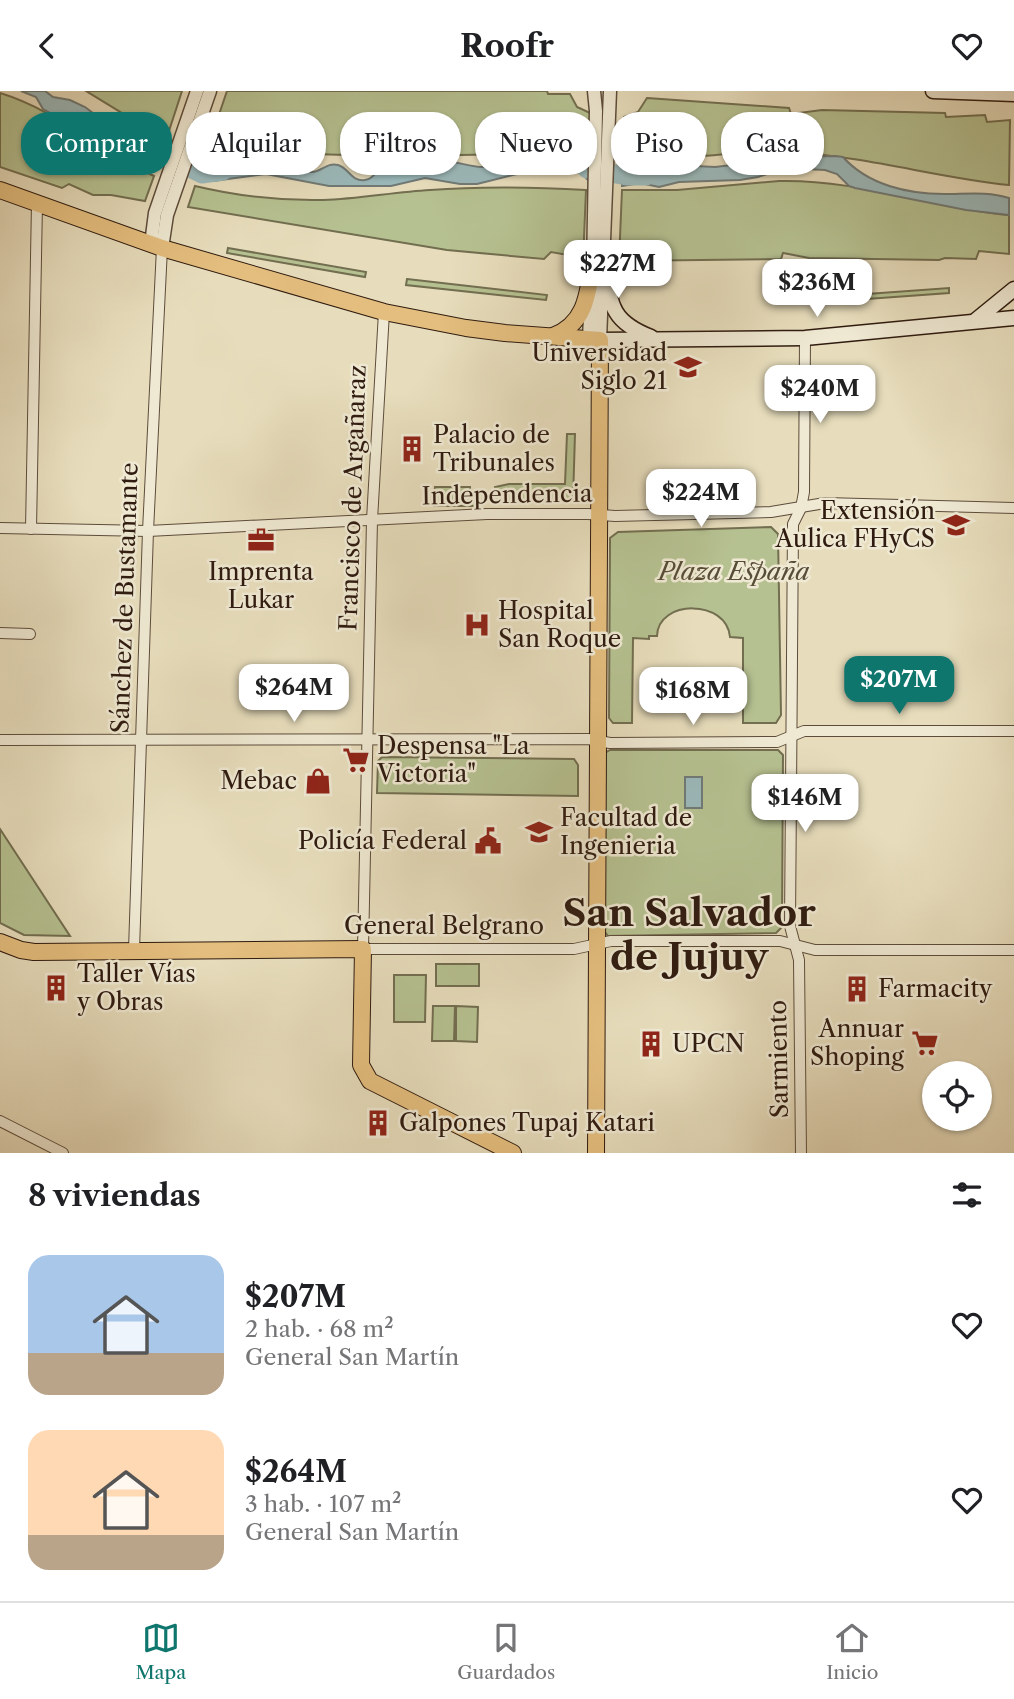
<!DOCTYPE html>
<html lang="es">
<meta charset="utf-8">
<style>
body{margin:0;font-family:"Libre Caslon Text",serif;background:#f2f2f2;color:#202124;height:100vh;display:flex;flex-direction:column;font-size:26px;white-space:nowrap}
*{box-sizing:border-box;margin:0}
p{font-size:23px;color:#757577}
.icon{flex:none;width:38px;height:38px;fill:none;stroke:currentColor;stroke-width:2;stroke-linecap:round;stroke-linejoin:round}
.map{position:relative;height:1062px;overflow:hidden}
.panel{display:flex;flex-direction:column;background:#fff;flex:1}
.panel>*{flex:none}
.banner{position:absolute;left:21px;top:21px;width:973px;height:63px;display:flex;gap:14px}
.controls{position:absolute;left:922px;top:970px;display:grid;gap:14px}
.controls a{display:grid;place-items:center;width:70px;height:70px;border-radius:50%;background:#fff;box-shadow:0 2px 5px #0004;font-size:35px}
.price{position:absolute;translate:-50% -60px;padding:0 16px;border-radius:14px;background:#fff;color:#222;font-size:23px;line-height:46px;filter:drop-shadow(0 2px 4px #0008)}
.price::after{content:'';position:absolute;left:50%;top:42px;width:21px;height:16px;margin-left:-10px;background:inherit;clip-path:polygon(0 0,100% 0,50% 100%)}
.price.selected{background:#0f766e;color:#fff}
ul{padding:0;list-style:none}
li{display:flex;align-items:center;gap:21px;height:175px;padding:0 28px}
li span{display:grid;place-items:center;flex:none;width:196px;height:140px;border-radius:21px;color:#555}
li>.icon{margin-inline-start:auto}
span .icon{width:84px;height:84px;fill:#fffc;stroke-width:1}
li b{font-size:30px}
h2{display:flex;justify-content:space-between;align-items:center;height:84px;padding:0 28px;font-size:30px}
.chip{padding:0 24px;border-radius:28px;background:#fff;box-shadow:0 2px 5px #0004;font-size:24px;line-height:63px}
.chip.selected{background:#0f766e;color:#fff}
header{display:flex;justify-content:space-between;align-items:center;height:91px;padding:0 28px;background:#fff;font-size:32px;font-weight:700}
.dock{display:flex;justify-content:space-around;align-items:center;height:98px;border-top:2px solid #e0e0e0;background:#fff;font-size:19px;color:#757577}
.dock a{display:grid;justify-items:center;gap:4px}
.dock .selected{color:#0f766e}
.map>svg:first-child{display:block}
.green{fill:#b6c191;stroke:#726e50;stroke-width:2}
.water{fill:#9bb9bb;stroke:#707a77;stroke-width:2}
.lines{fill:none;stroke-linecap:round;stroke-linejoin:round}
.shore{stroke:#656a66;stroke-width:2}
.river{stroke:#9bb9bb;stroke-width:19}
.minor-casing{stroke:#5d4c3b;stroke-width:12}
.tertiary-casing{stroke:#5d4c3b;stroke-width:15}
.secondary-casing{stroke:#2f1b10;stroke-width:17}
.primary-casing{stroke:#2f1b10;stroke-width:18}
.minor{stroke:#efe9d3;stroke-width:10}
.tertiary{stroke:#efe9d3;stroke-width:12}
.secondary{stroke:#efe9d3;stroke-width:14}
.primary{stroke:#e4be7e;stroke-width:16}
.labels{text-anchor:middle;stroke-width:5;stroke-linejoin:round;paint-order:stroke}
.poi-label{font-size:24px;fill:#2f1b10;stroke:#efe9d3;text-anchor:start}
.street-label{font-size:24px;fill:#2f1b10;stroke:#efe9d3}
.park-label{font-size:24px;font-style:italic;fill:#584d37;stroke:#efe9d3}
.town-label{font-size:38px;font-weight:bold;fill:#2f1b10;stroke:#efe9d3}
</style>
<header><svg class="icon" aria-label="back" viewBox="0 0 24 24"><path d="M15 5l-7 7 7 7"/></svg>Roofr<svg class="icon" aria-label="heart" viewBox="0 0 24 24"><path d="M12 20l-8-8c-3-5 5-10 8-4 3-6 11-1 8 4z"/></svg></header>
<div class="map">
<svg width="1014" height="1062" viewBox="0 0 1014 1062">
<rect width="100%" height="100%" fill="#e7ddbc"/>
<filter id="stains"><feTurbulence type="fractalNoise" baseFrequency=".00286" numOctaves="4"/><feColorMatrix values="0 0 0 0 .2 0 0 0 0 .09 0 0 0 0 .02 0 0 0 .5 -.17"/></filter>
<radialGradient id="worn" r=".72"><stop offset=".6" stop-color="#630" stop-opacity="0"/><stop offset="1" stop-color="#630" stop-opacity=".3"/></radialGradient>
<g class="green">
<path d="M86 0H182L168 43 127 25Z"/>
<path d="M227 0H547L548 3H570L577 16 590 22 588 68C545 66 502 63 460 64 375 64 293 68 210 50Z"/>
<path d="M0 2C59 20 98 60 154 85L145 110 111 104H93L69 93 62 97 0 76Z"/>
<path d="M647 7 789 17 791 23 822 19 945 22 946 26 985 24 987 31 1010 29 1009 94C939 87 869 66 798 62 739 58 682 70 623 70L624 26 638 21Z"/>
<path d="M779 90C857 88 932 117 1009 124V163L979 160 976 168 945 167 939 169 809 167 783 162 781 168 619 170 622 99H677Z"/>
<path d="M195 95C237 105 279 110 323 109 359 108 394 101 430 99 482 95 534 96 586 99L583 171 575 170 574 165 551 161 544 168 447 159 188 116Z"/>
<path d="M228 157 366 181 365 186 227 162Z"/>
<path d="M407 188 547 204 546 209 406 194Z"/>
<path d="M949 197V202L826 211V206Z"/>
<path d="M567 343H575L573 409 494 412 495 396 509 393H565Z"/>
<path d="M435 396H470V402H478V415H434Z"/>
<path d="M771 436 778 443 781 624 776 632H743V547L730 546C727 508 658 508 657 545H649V548L633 547 632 632H613L609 627 610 447 618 441Z"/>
<path d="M610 659H778L783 664 782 836 776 842 608 845 603 839V663Z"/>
<path d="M382 666 574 668 578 674V705L377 702 378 670Z"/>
<path d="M0 738 70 845 24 844 0 832Z"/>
<rect x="436" y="873" width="43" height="22"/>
<path d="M394 884H426L425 931H394Z"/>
<path d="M433 915H455L454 950H432Z"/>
<path d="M456 915 478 916 477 951 456 950Z"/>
</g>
<g class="water">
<path d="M21 0H45L53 6 70 9 85 16 101 28 168 43 159 68 126 59 66 27 52 23 43 18 36 6Z"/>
<path d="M835 65 843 66C868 94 908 103 944 103 967 103 987 100 1009 107V124L966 119 855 97 849 95 837 83 825 79 786 77 758 86 740 89 679 91 659 96 640 92 622 95 623 73 638 78 657 73 715 76 802 66Z"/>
<path d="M219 67C232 71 243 73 256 71 265 70 274 67 283 68 294 70 301 82 312 81 321 81 327 71 338 74 349 77 351 91 365 89 374 88 377 78 384 72 392 74 400 80 409 81 420 81 429 73 439 71 452 68 468 76 482 76 509 76 564 57 587 74V88L581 82 561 77 533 79 477 93H460L425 87 391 95H329L266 83 213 90 197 88 201 76Z"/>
<rect x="685" y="686" width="17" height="31"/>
</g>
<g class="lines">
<path class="shore" d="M116 39 156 46 158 50 156 57 152 59 134 55 113 45V41Z"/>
<g class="river">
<path d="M138 52 202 83 223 80"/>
<path d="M587 78 627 85H646"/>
</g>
<g class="minor-casing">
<g id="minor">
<path d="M384 221 372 429 363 858H574L611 850H780L815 859H1014"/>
<path d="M0 437 148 440 487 423H588L615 425 771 421 825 412 1014 417"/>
<path d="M31 438 37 112"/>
<path d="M0 542 30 543"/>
<path d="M0 649 588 648 610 652 777 651 804 640H1014"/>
<path d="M134 859 148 440 162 157"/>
<path d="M0 1030 63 1062"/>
<path d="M801 1062 799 869 790 835 793 433 801 417 804 401 805 247"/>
</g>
</g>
<g class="tertiary-casing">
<g id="tertiary">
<path d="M151 153 155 122 197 0"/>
<path d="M162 157 167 124 210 0"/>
<path d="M593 178 596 20 594 0"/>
<path d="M589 248 591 203"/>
<path d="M600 249 610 0"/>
</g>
</g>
<g class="secondary-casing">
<g id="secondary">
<path d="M933 0 1014 3"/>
<path d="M604 168C611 210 607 229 651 246"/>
<path d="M976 229 1014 198"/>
<path d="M600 249 805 247 1014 227"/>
</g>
</g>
<g class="primary-casing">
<g id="primary">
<path d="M0 99 162 157 384 221 466 237 505 242 600 249 596 1062"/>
<path d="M553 245C587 232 588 201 593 169"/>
<path d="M0 851 21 859 34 861 363 858 361 974 370 990 513 1062"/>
</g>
</g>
<use href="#minor" class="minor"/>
<use href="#tertiary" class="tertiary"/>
<use href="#secondary" class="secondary"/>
<use href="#primary" class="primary"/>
</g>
<defs>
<g id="university-bare" transform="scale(2.1)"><path d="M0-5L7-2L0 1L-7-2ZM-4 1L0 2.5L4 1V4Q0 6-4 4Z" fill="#8f2418" stroke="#efe9d3" stroke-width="2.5" paint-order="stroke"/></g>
<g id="building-bare" transform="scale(2.1)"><path d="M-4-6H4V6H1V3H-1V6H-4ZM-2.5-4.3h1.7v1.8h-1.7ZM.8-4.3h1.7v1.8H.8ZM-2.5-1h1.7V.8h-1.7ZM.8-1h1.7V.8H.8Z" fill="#8f2418" stroke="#efe9d3" stroke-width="2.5" paint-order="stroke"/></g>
<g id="office-bare" transform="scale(2.1)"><path d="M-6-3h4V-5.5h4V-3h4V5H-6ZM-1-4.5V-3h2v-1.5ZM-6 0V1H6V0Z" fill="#8f2418" stroke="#efe9d3" stroke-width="2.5" paint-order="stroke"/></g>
<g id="hospital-bare" transform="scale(2.1)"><path d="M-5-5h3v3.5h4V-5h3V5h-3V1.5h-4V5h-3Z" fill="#8f2418" stroke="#efe9d3" stroke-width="2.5" paint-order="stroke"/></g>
<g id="supermarket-bare" transform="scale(2.1)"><path d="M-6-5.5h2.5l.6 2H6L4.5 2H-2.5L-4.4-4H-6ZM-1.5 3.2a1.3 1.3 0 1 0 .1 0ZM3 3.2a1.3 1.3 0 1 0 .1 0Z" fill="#8f2418" stroke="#efe9d3" stroke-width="2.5" paint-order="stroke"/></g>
<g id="shop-bare" transform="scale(2.1)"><path d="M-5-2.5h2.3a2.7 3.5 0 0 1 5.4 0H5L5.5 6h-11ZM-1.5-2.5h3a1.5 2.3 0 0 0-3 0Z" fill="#8f2418" stroke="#efe9d3" stroke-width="2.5" paint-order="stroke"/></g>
<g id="civic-bare" transform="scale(2.1)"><path d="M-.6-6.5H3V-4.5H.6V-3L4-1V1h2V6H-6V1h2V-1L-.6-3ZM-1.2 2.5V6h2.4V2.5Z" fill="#8f2418" stroke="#efe9d3" stroke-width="2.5" paint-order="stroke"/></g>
</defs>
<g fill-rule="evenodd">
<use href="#university-bare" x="688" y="276"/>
<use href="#building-bare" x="412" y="358"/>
<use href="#university-bare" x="956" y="434"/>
<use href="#office-bare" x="261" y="449"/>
<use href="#hospital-bare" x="477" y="534"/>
<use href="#supermarket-bare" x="356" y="669"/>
<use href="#shop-bare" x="318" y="690"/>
<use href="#university-bare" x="539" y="741"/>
<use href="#civic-bare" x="488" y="750"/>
<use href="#building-bare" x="56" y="897"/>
<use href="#building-bare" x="857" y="898"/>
<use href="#supermarket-bare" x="925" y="952"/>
<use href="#building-bare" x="651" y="953"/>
<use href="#building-bare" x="378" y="1032"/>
</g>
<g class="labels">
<g class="poi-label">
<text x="667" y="270" text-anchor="end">Universidad<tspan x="667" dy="28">Siglo 21</tspan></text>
<text x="433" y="352">Palacio de<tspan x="433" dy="28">Tribunales</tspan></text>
<text x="935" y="428" text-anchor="end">Extensión<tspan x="935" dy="28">Aulica FHyCS</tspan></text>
<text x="261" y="489" text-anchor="middle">Imprenta<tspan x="261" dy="28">Lukar</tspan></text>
<text x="498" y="528">Hospital<tspan x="498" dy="28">San Roque</tspan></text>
<text x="377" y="663">Despensa "La<tspan x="377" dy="28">Victoria"</tspan></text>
<text x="297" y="698" text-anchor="end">Mebac</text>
<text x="560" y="735">Facultad de<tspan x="560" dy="28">Ingenieria</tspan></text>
<text x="467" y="758" text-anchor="end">Policía Federal</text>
<text x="77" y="891">Taller Vías<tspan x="77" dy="28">y Obras</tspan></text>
<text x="878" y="906">Farmacity</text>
<text x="904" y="946" text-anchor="end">Annuar<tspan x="904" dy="28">Shoping</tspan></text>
<text x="672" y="961">UPCN</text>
<text x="399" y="1040">Galpones Tupaj Katari</text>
</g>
<g class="street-label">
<text transform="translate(507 404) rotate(-1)" y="8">Independencia</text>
<text transform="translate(353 407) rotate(-88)" y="8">Francisco de Argañaraz</text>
<text transform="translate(125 507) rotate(-88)" y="8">Sánchez de Bustamante</text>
<text x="444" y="843">General Belgrano</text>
<text transform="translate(779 968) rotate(-91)" y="8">Sarmiento</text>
</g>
<g class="park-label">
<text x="734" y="489">Plaza España</text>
</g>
<g class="town-label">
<text x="689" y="835">San Salvador<tspan x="689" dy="44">de Jujuy</tspan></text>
</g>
</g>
<rect width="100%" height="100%" filter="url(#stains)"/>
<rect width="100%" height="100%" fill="url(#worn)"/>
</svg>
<div class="controls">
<a><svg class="icon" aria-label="locate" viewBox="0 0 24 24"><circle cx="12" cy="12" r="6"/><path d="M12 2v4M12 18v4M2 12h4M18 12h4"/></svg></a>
</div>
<b class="price" style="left:618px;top:209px">$227M</b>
<b class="price" style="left:817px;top:228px">$236M</b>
<b class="price" style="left:820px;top:334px">$240M</b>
<b class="price" style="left:701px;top:438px">$224M</b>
<b class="price selected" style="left:899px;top:625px">$207M</b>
<b class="price" style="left:294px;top:633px">$264M</b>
<b class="price" style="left:693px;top:636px">$168M</b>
<b class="price" style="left:805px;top:743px">$146M</b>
<div class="banner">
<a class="chip selected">Comprar</a>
<a class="chip">Alquilar</a>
<a class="chip">Filtros</a>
<a class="chip">Nuevo</a>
<a class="chip">Piso</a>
<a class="chip">Casa</a>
</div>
</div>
<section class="panel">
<h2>8 viviendas<svg class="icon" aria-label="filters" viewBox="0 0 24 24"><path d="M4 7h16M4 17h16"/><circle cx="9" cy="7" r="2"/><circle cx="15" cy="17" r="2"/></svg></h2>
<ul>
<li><span style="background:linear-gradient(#a9c7e8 70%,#b9a48a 0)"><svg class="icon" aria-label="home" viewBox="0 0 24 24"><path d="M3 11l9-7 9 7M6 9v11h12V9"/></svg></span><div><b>$207M</b><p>2 hab. · 68 m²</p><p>General San Martín</p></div><svg class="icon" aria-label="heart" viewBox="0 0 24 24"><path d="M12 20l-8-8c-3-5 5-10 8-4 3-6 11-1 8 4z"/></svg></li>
<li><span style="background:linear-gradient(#ffd9b3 75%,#b9a48a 0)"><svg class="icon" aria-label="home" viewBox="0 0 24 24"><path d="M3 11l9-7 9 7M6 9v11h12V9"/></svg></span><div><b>$264M</b><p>3 hab. · 107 m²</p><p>General San Martín</p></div><svg class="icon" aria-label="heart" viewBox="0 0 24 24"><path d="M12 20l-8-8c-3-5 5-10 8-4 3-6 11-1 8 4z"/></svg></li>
</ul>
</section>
<nav class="dock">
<a class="selected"><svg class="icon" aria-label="map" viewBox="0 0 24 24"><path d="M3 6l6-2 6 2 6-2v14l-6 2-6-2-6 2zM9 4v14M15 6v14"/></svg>Mapa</a>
<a><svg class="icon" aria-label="saved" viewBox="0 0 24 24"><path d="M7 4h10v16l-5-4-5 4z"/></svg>Guardados</a>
<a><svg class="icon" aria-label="home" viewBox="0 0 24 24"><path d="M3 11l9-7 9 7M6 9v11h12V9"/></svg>Inicio</a>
</nav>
